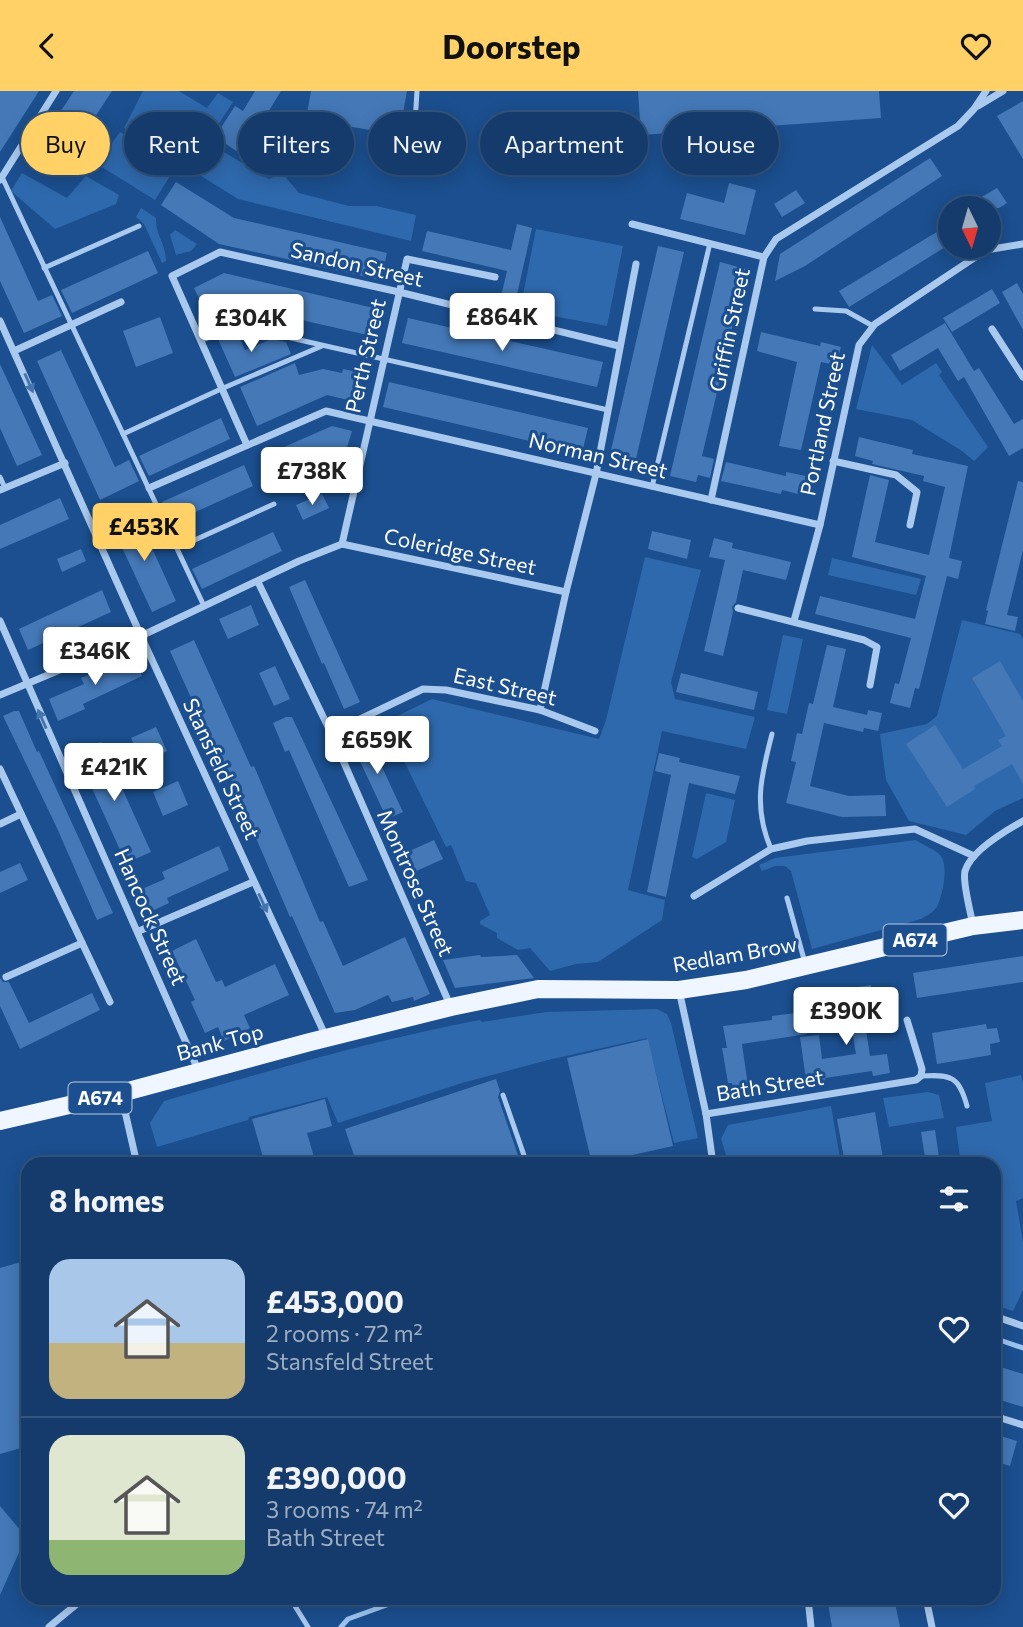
<!DOCTYPE html>
<meta charset="utf-8">
<style>
body{margin:0;font-family:Commissioner,sans-serif;background:#1d4271;color:#f1f3f6;height:100vh;display:flex;flex-direction:column;font-size:26px;white-space:nowrap}
*{box-sizing:border-box;margin:0}
p{font-size:23px;color:#9dadc1}
.icon{flex:none;width:38px;height:38px;fill:none;stroke:currentColor;stroke-width:2;stroke-linecap:round;stroke-linejoin:round}
.map{position:relative;flex:1;overflow:hidden}
.side{position:absolute;left:21px;top:1066px;width:980px;height:448px;display:flex;flex-direction:column;background:#143b6b;border-radius:21px;box-shadow:0 4px 18px #0003,0 0 0 2px #33557e}
.side>*{flex:none}
.hud{position:absolute;left:21px;top:21px;width:982px;height:63px;display:flex;gap:14px}
.needle{width:46px;rotate:175deg}
.fabs{position:absolute;left:938px;top:105px;display:grid;gap:14px}
.fabs a{display:grid;place-items:center;width:63px;height:63px;border-radius:50%;background:#143b6b;box-shadow:0 4px 18px #0003,0 0 0 2px #33557e;font-size:35px}
.price{position:absolute;translate:-50% -60px;padding:0 16px;border-radius:7px;background:#fff;color:#222;font-size:23px;line-height:46px;filter:drop-shadow(0 2px 4px #0008)}
.price::after{content:'';position:absolute;left:50%;top:42px;width:21px;height:16px;margin-left:-10px;background:inherit;clip-path:polygon(0 0,100% 0,50% 100%)}
.price.selected{background:#ffd166;color:#111}
ul{padding:0;list-style:none}
li{display:flex;align-items:center;gap:21px;height:175px;padding:0 28px}
li+li{border-top:2px solid #33557e}
li span{display:grid;place-items:center;flex:none;width:196px;height:140px;border-radius:21px;color:#555}
li>.icon{margin-inline-start:auto}
span .icon{width:84px;height:84px;fill:#fffc;stroke-width:1}
li b{font-size:30px}
h2{display:flex;justify-content:space-between;align-items:center;height:84px;padding:0 28px;font-size:30px}
.tag{padding:0 24px;border-radius:32px;background:#143b6b;box-shadow:0 4px 18px #0003,0 0 0 2px #33557e;font-size:24px;line-height:63px}
.tag.selected{background:#ffd166;color:#111}
header{display:flex;justify-content:space-between;align-items:center;height:91px;padding:0 28px;background:#ffd166;color:#111;font-size:32px;font-weight:700}
.map>svg:first-child{display:block}
.green{fill:#2e69ad}
.lines{fill:none;stroke-linecap:round;stroke-linejoin:round}
.stream{stroke:#9cc4f0;stroke-width:5}
.building{fill:#4478b7}
.lane{stroke:#a9c9ee;stroke-width:5}
.street{stroke:#a9c9ee;stroke-width:7}
.primary{stroke:#f0f6ff;stroke-width:18}
.oneway{fill:#4674ac}
.labels{text-anchor:middle;stroke-width:6;stroke-linejoin:round;paint-order:stroke}
.shield{fill:#1b4f8f;stroke:#bbcadd;stroke-width:2}
.shield-label{font-size:19px;font-weight:bold;fill:#fff}
.street-label{font-size:21px;fill:#fff;stroke:#1b4f8f}
</style>
<header><svg class="icon" aria-label="back" viewBox="0 0 24 24"><path d="M15 5l-7 7 7 7"/></svg>Doorstep<svg class="icon" aria-label="heart" viewBox="0 0 24 24"><path d="M12 20l-8-8c-3-5 5-10 8-4 3-6 11-1 8 4z"/></svg></header>
<div class="map">
<svg width="1023" height="1536" viewBox="0 0 1023 1536">
<rect width="100%" height="100%" fill="#1b4f8f"/>
<g class="green">
<path d="M143 0H179L207 17 218 2 233 11 207 51 269 88 282 82 299 102 349 115H376L416 124 411 150 238 108 124 37Z"/>
<path d="M120 41 177 74 155 109 97 73Z"/>
<path d="M22 82 67 107 86 85 119 104 116 113 55 138 11 100Z"/>
<path d="M141 117 156 127C156 147 165 149 166 170L162 172 144 133 136 126Z"/>
<path d="M536 138 623 155 607 235 520 219Z"/>
<path d="M175 139 197 153 191 160 176 164 170 144Z"/>
<path d="M872 254 902 294 936 272 942 281 939 284 988 356 974 370 962 360 912 329 856 318Z"/>
<path d="M645 466 701 479 671 591 675 608 755 626 746 658 662 640 628 799 665 809 662 829 598 871 576 873 550 880 530 857 518 859 497 847V842L480 833V830L490 824 476 792 466 790 451 754 446 756 385 631 432 608 599 648 606 629Z"/>
<path d="M832 467 921 488 916 504 828 484Z"/>
<path d="M962 529 1020 543 1023 548V707L995 720 966 744 909 730 886 689 880 643 927 633 937 625Z"/>
<path d="M783 544 803 548 787 623 767 619Z"/>
<path d="M706 702 735 709 726 751 697 768 692 766Z"/>
<path d="M916 749C922 754 935 758 940 764 949 774 943 802 938 814 934 821 928 824 921 828L812 858 791 780 785 775H775L762 780 759 774 775 767Z"/>
<path d="M657 918 667 923 671 932 698 1047 674 1052 647 947 548 969 462 992 338 1032 327 1006 249 1026 248 1029 157 1056 150 1032 164 1010C269 980 373 949 480 929L482 931 546 921Z"/>
<path d="M1021 984 1023 993V1107L1016 1110 1023 1151V1199L1013 1220 994 1214V1073H961L956 1036 992 1030 985 992Z"/>
<path d="M928 1001 939 1004 944 1027 889 1036 883 1007Z"/>
<path d="M831 1015 841 1073H729L721 1048 728 1034Z"/>
</g>
<g class="lines">
<g class="stream">
<path d="M994 1247 1023 1257"/>
<path d="M341 1536 348 1528 406 1507"/>
</g>
</g>
<g class="building">
<path d="M0 0H39L0 61Z"/>
<path d="M74 0H112L70 64 43 47Z"/>
<path d="M255 0H281L267 23 275 28 269 37 275 41 255 72 215 46 235 15 243 20Z"/>
<path d="M311 0H407L399 44 306 28Z"/>
<path d="M638 0H879L881 27 641 44Z"/>
<path d="M1023 10V68L997 25Z"/>
<path d="M930 67 942 85 805 175 775 190 780 163Z"/>
<path d="M176 91 234 127 387 162 381 189 219 153 161 114Z"/>
<path d="M729 92 756 99 745 144 680 128 687 102 724 112Z"/>
<path d="M997 97 1007 112 999 117H963Z"/>
<path d="M796 99 805 112 782 126 774 113Z"/>
<path d="M0 126 38 210 52 204 62 225 24 242 0 190Z"/>
<path d="M517 133 532 137 514 217 499 214 507 180 422 160 427 140 511 159Z"/>
<path d="M950 133V153L849 216 839 200Z"/>
<path d="M658 155 684 161 635 372H629L609 368Z"/>
<path d="M148 160 158 182 72 222 61 199Z"/>
<path d="M720 171 746 178 702 365 714 368 710 387 698 384 696 391 670 385Z"/>
<path d="M224 182 378 218 372 245 231 213 225 212 206 222 194 197Z"/>
<path d="M1017 192 1023 203V239L1002 201Z"/>
<path d="M992 198 1000 212 952 241 943 227Z"/>
<path d="M160 226 173 262 136 276 123 240Z"/>
<path d="M408 227 603 271 597 296 402 252Z"/>
<path d="M945 232 974 280 979 277 1014 333 1023 328V357L1009 365 964 286 958 290 938 257 900 280 891 264Z"/>
<path d="M237 241 245 259 272 248 286 251 291 263 235 286 218 248Z"/>
<path d="M761 241 820 255 821 251 841 256 836 274 821 271 801 359 779 355 797 271 757 260Z"/>
<path d="M61 259 115 376 129 369 139 390 100 409 37 270Z"/>
<path d="M295 272 299 284 323 278 342 282 343 278 362 282 356 311 327 304 257 335 240 296Z"/>
<path d="M0 273 42 364 17 375 0 337Z"/>
<path d="M389 291 588 337 582 362 383 316Z"/>
<path d="M221 327 230 348 149 385 139 365Z"/>
<path d="M332 335 352 340 345 363 341 362 280 390 268 363Z"/>
<path d="M859 346 913 359 912 363 968 375 949 467 962 470 958 488 947 485 919 598 915 597 910 617 890 612 895 592 899 593 911 547 815 523 820 505 915 528 926 485 852 466 870 384 889 389 875 451 929 464 945 396 923 390 924 385 872 373 873 370 855 365Z"/>
<path d="M726 371 786 385V381L806 385 802 404 782 399 781 403 721 390Z"/>
<path d="M244 374 253 395 171 432 162 411Z"/>
<path d="M1018 390 1023 391V459L1007 524 1018 526 1015 540 985 533 988 520 986 519Z"/>
<path d="M322 403 329 417 303 429 296 414Z"/>
<path d="M60 407 69 428 0 458V434Z"/>
<path d="M137 424 176 510 152 521 112 435Z"/>
<path d="M652 440 691 449 687 468 648 458Z"/>
<path d="M273 441 282 460 202 498 192 478Z"/>
<path d="M714 447 733 452 732 457 791 471 786 489 743 479 736 511 732 516 733 521 723 565 704 560 725 469 709 466Z"/>
<path d="M81 458 86 470 62 481 57 468Z"/>
<path d="M305 489 360 611 344 618 324 572 322 573 289 496Z"/>
<path d="M102 499 111 521 28 559 19 538Z"/>
<path d="M251 514 259 534 228 548 219 528Z"/>
<path d="M194 549 251 676 254 675 320 831 323 830 343 875 405 846 430 903 414 910 413 906 392 911 388 904 355 919 335 922 292 825 290 826 221 666 218 667 170 560Z"/>
<path d="M827 554 846 558 833 616 867 624 868 619 882 622 878 640 864 637 863 641 824 632 810 695 849 705 885 704 886 725 842 726 786 712 796 671 791 670 797 642 802 643 809 612 813 613Z"/>
<path d="M133 565 142 585 83 613 85 618 58 630 49 608 84 593 81 587Z"/>
<path d="M1000 570 1023 610V693L1012 673 974 695 975 698 947 716 906 653 935 634 963 678 1002 655 998 649 1006 645 972 587Z"/>
<path d="M275 575 290 608 274 615 259 582Z"/>
<path d="M681 582 758 601 754 619 676 601Z"/>
<path d="M14 620H19L37 661 39 660 113 822 97 829 57 737 3 625Z"/>
<path d="M286 626H292L368 789 349 796 289 659 285 661 273 632Z"/>
<path d="M156 636 167 660 142 671 131 647Z"/>
<path d="M366 642 403 721 387 728 350 649Z"/>
<path d="M101 651 151 761 126 772 76 662Z"/>
<path d="M659 662 680 667 679 671 740 685 735 703 689 692 666 806 647 801 671 684 655 680Z"/>
<path d="M178 690 188 714 163 725 153 701Z"/>
<path d="M434 749 443 768 412 782 403 763Z"/>
<path d="M219 755 229 779 167 807 169 812 152 820 142 798 165 788 162 781Z"/>
<path d="M20 772 28 789 0 802V781Z"/>
<path d="M196 848 216 891 222 889 225 896 275 873 289 904 244 924 250 937 224 950 218 936 205 942 191 911 195 909 172 860Z"/>
<path d="M480 864 481 866 517 864 534 887 455 897 443 869Z"/>
<path d="M1023 865V891L917 907 913 882Z"/>
<path d="M0 887 3 891H9L29 932 92 902 100 919 20 958 0 915Z"/>
<path d="M871 894 873 911 868 912 872 938 866 939 870 965 887 963 890 982 873 985 872 980 825 987 826 993 807 996 800 946 819 944 822 968 856 963 848 914H853L851 897Z"/>
<path d="M803 921 807 943 742 953 749 1002 734 1005 732 992H728L722 957H727L723 935 772 929V925Z"/>
<path d="M986 933 987 938 997 937 1000 951 990 953 991 964 937 973 932 942Z"/>
<path d="M648 948 673 1055 592 1073 567 967Z"/>
<path d="M496 988 500 1000 498 1006 521 1073H357L345 1038Z"/>
<path d="M325 1008 332 1035 307 1042 316 1073H265L252 1028Z"/>
<path d="M875 1021 884 1073H845L837 1028Z"/>
<path d="M935 1039 940 1073H926L921 1041Z"/>
<path d="M28 1169V1355L0 1363V1177Z"/>
<path d="M994 1274 1023 1283V1316L994 1307Z"/>
<path d="M994 1343 1017 1350 1010 1375 994 1370Z"/>
<path d="M0 1415 27 1447 19 1452 21 1457 0 1504Z"/>
<path d="M827 1507H894L900 1536H832Z"/>
</g>
<g class="lines">
<g class="lane">
<path d="M413 64 417 0"/>
<path d="M2 86 204 515"/>
<path d="M44 177 139 135"/>
<path d="M815 218 846 220 873 235"/>
<path d="M200 250 238 235 608 319"/>
<path d="M123 343 221 298 322 255"/>
<path d="M0 386 5 397"/>
<path d="M652 396 710 152"/>
<path d="M177 457 274 413"/>
<path d="M771 758C753 716 761 685 772 643"/>
<path d="M787 807 805 872"/>
<path d="M921 985C952 983 959 986 967 1015"/>
<path d="M503 1004 527 1073"/>
<path d="M290 1507 308 1536"/>
</g>
<g class="street">
<path d="M978 15 1003 0"/>
<path d="M0 89 56 0"/>
<path d="M632 133 764 166"/>
<path d="M0 230 141 545 326 946"/>
<path d="M992 238 1023 286"/>
<path d="M14 260 121 211"/>
<path d="M247 354 172 185 220 161 399 201 619 255"/>
<path d="M833 370 896 384 917 401 910 434"/>
<path d="M149 397 326 320 820 434"/>
<path d="M0 399 65 372"/>
<path d="M711 409 764 166 776 148 958 35 974 18 986 0"/>
<path d="M342 453 407 168 495 186"/>
<path d="M258 491 331 642 450 914"/>
<path d="M738 517 864 549 877 556 870 594"/>
<path d="M0 530 199 981"/>
<path d="M794 530 820 434 859 254 875 233 986 159 1023 153"/>
<path d="M0 604 141 545 299 470 342 453 566 501"/>
<path d="M540 619 566 501 596 383 636 173"/>
<path d="M331 642 423 598 446 599 540 619 595 640"/>
<path d="M0 678 110 911"/>
<path d="M0 733 21 723"/>
<path d="M694 805 771 758 807 750 915 738 974 765"/>
<path d="M973 835C971 822 962 791 965 780 971 760 1005 740 1023 730"/>
<path d="M139 840 253 791"/>
<path d="M6 886 82 852"/>
<path d="M679 899 706 1023 713 1073"/>
<path d="M121 1003 137 1073"/>
<path d="M706 1023 916 989 921 985 922 978 907 929"/>
<path d="M994 1225 1023 1235"/>
<path d="M994 1325 1023 1334"/>
<path d="M808 1507 811 1536"/>
<path d="M926 1507 932 1536"/>
<path d="M49 1536 84 1507"/>
</g>
<path class="primary" d="M0 1030 121 1002 310 951 451 916 538 898 679 899 746 889 973 835 1023 829"/>
</g>
<defs><path id="oneway-solid" d="M-6-.8H1V-3.2L6.5 0L1 3.2V.8H-6Z" transform="scale(1.75)"/></defs>
<g class="oneway">
<use href="#oneway-solid" transform="translate(29 292) rotate(66)"/>
<use href="#oneway-solid" transform="translate(42 628) rotate(-114)"/>
<use href="#oneway-solid" transform="translate(263 812) rotate(65)"/>
</g>
<g class="labels">
<g class="shield">
<rect x="883.5" y="833.5" width="63" height="31" rx="5"/>
<rect x="68.5" y="991.5" width="63" height="31" rx="5"/>
</g>
<g class="shield-label">
<text x="915" y="856">A674</text>
<text x="100" y="1014">A674</text>
</g>
<g class="street-label">
<text transform="translate(357 174) rotate(13)" y="7">Sandon Street</text>
<text transform="translate(730 239) rotate(-78)" y="7">Griffin Street</text>
<text transform="translate(366 265) rotate(-77)" y="7">Perth Street</text>
<text transform="translate(823 333) rotate(-78)" y="7">Portland Street</text>
<text transform="translate(598 365) rotate(13)" y="7">Norman Street</text>
<text transform="translate(460 461) rotate(12)" y="7">Coleridge Street</text>
<text transform="translate(505 596) rotate(13)" y="7">East Street</text>
<text transform="translate(221 678) rotate(65)" y="7">Stansfeld Street</text>
<text transform="translate(415 792) rotate(66)" y="7">Montrose Street</text>
<text transform="translate(150 826) rotate(66)" y="7">Hancock Street</text>
<text transform="translate(735 864) rotate(-10)" y="7">Redlam Brow</text>
<text transform="translate(220 952) rotate(-15)" y="7">Bank Top</text>
<text transform="translate(770 995) rotate(-9)" y="7">Bath Street</text>
</g>
</g>
</svg>
<div class="fabs">
<a><svg class="needle" viewBox="-14 -14 28 28"><path d="M0-13l5 13h-10z" fill="#e53935"/><path d="M0 13l5-13h-10z" fill="#9dadc1"/></svg></a>
</div>
<b class="price" style="left:502px;top:262px">£864K</b>
<b class="price" style="left:251px;top:263px">£304K</b>
<b class="price" style="left:312px;top:416px">£738K</b>
<b class="price selected" style="left:144px;top:472px">£453K</b>
<b class="price" style="left:95px;top:596px">£346K</b>
<b class="price" style="left:377px;top:685px">£659K</b>
<b class="price" style="left:114px;top:712px">£421K</b>
<b class="price" style="left:846px;top:956px">£390K</b>
<div class="hud">
<a class="tag selected">Buy</a>
<a class="tag">Rent</a>
<a class="tag">Filters</a>
<a class="tag">New</a>
<a class="tag">Apartment</a>
<a class="tag">House</a>
</div>
<section class="side">
<h2>8 homes<svg class="icon" aria-label="filters" viewBox="0 0 24 24"><path d="M4 7h16M4 17h16"/><circle cx="9" cy="7" r="2"/><circle cx="15" cy="17" r="2"/></svg></h2>
<ul>
<li><span style="background:linear-gradient(#a9c7e8 60%,#c2b280 0)"><svg class="icon" aria-label="home" viewBox="0 0 24 24"><path d="M3 11l9-7 9 7M6 9v11h12V9"/></svg></span><div><b>£453,000</b><p>2 rooms · 72 m²</p><p>Stansfeld Street</p></div><svg class="icon" aria-label="heart" viewBox="0 0 24 24"><path d="M12 20l-8-8c-3-5 5-10 8-4 3-6 11-1 8 4z"/></svg></li>
<li><span style="background:linear-gradient(#dfe7d0 75%,#8fb573 0)"><svg class="icon" aria-label="home" viewBox="0 0 24 24"><path d="M3 11l9-7 9 7M6 9v11h12V9"/></svg></span><div><b>£390,000</b><p>3 rooms · 74 m²</p><p>Bath Street</p></div><svg class="icon" aria-label="heart" viewBox="0 0 24 24"><path d="M12 20l-8-8c-3-5 5-10 8-4 3-6 11-1 8 4z"/></svg></li>
</ul>
</section>
</div>
